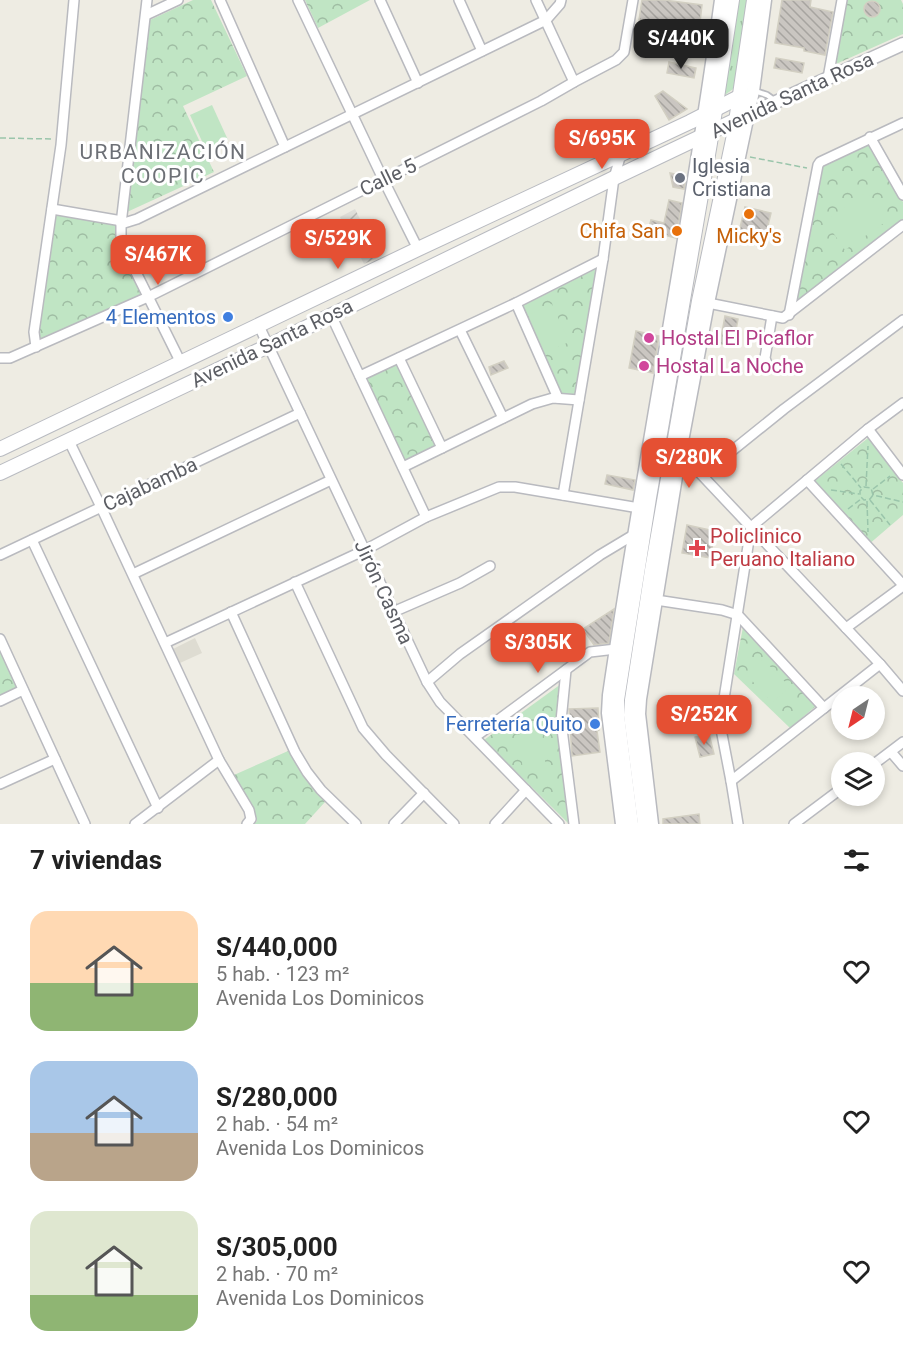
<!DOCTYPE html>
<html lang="es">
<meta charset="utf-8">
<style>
body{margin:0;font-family:Roboto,sans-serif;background:#f2f2f2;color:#222;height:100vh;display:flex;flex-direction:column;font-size:22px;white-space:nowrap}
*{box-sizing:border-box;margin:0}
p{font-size:20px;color:#767676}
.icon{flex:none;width:33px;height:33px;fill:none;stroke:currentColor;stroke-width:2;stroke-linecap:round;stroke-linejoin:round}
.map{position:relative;height:824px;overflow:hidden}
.side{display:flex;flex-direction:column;background:#fff;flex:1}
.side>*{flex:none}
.needle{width:39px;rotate:215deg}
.buttons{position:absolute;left:831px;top:686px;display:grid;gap:12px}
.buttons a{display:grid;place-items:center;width:54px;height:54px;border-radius:50%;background:#fff;box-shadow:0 3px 9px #0003;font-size:30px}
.price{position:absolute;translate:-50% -51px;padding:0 14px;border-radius:12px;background:#e55033;color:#fff;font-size:20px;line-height:39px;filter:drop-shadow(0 2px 3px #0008)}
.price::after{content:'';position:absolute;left:50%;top:36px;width:18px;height:14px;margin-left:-9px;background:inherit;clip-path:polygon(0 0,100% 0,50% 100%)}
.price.selected{background:#222;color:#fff}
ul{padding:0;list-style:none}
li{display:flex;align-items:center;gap:18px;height:150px;padding:0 30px}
li span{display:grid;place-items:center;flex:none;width:168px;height:120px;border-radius:18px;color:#555}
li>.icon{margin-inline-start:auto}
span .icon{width:72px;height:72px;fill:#fffc;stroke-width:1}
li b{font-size:26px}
h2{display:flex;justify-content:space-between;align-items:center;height:72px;padding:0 30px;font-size:26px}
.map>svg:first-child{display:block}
.industrial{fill:url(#industrial-furrows)}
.education{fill:#dedcd2}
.grass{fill:url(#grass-tufts)}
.park{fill:url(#park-crowns)}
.pitch{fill:#c0e5c4}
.building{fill:url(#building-back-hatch);stroke:#d2cfc2;stroke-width:1.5}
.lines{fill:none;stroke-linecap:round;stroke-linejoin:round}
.service-casing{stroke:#b9babf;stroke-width:8}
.minor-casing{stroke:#b9babf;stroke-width:12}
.tertiary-casing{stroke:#b9babf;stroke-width:15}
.secondary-casing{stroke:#b9bbc1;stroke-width:16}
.path{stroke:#9ac5ab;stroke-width:1.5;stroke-dasharray:6 3;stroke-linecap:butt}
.service{stroke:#fff;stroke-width:4.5}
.minor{stroke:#fff;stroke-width:9}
.tertiary{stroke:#fff;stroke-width:12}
.secondary{stroke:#fff;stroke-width:14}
.worship-dot{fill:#6b7280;stroke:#fff;stroke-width:2}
.food-dot{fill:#e8710a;stroke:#fff;stroke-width:2}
.shop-dot{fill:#3f7fe0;stroke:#fff;stroke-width:2}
.hotel-dot{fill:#d1479c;stroke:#fff;stroke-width:2}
.health-dot{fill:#e0444e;stroke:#fff;stroke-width:2}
.labels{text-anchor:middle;stroke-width:6;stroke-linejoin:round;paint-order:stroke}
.street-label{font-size:20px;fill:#5c5e64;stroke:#fff}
.worship-label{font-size:20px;fill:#5b616d;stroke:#fff;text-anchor:start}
.food-label{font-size:20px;fill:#c56008;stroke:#fff;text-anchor:end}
.shop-label{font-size:20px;fill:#366cbe;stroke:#fff;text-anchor:end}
.hotel-label{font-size:20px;fill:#b23c85;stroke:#fff;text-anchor:start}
.health-label{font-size:20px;fill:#be3a42;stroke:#fff;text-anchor:start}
.neighbourhood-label{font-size:21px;letter-spacing:1.5px;fill:#6d7076;stroke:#fff}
</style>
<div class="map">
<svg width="903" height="824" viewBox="0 0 903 824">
<defs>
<pattern id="industrial-furrows" width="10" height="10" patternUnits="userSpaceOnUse" patternTransform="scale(1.5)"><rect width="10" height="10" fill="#dfded8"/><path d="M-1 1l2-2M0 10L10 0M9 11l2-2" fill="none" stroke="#b8b7b3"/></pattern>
<pattern id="grass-tufts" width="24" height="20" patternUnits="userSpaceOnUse" patternTransform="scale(1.5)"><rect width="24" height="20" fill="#c0e5c4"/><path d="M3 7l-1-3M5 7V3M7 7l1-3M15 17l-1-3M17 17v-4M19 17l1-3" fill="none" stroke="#9fbda3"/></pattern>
<pattern id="park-crowns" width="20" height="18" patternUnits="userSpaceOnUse" patternTransform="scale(1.5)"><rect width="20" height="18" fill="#c0e5c4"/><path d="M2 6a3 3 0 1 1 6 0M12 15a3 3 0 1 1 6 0" fill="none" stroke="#9fbda3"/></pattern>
<pattern id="building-back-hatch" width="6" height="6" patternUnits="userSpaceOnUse" patternTransform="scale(1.5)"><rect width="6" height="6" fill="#cac6c1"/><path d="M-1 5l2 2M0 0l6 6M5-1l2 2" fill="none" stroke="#a7a4a0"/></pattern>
</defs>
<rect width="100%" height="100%" fill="#eeece3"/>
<path class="industrial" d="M355 209 379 257 364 264 340 217Z"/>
<path class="education" d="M195 638 202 653 180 663 173 649Z"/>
<path class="grass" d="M736 0H749L736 87 722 97V83L731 51Z"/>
<g class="park">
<path d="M193 0H211L247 76 183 106 214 172 127 212 150 20Z"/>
<path d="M305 0H370L318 28Z"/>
<path d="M847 0H901L903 4V34L836 64Z"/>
<path d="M868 142 903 202V221L795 304 822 164Z"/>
<path d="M54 213 119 224 144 293 38 344 36 331Z"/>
<path d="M597 268 575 394H561L521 305Z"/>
<path d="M397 363 436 446 405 462 366 378Z"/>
<path d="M868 438 903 483V515L868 545 811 484Z"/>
<path d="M743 627 816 706 790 728 734 674Z"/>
<path d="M0 639 23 690 0 701Z"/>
<path d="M561 684 571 824H569L484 740Z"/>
<path d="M288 751 325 802 305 824H254L257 821 234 775Z"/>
</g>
<g class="pitch">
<path d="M212 105 228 140 206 150 190 115Z"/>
<path d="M867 192 887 221 845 250 825 221Z"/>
<path d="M552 304 569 342 545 353 528 315Z"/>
<path d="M763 659 790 687 772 703 746 674Z"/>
<path d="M542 730 546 770 523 772 519 732Z"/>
</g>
<g class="building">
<path d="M642 0H664L702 5 698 39H702L700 49 672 44 675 26 639 20Z"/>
<path d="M782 0H811L810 7 833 12 825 55 804 51V48L775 43Z"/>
<circle cx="872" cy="9" r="8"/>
<path d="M776 58 804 63 802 73 774 68Z"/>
<path d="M669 62 696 68 694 78 667 73Z"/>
<path d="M663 91 687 109 669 120 655 96Z"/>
<path d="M670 173 686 176 684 189 673 187Z"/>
<path d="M669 200 682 203 676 238 648 231 651 220 664 223Z"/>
<path d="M745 207 771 213 764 242 738 236Z"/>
<path d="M725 316 738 319 733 346 720 344Z"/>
<path d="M636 331 659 336 653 373 629 368Z"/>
<path d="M504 361 508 368 491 375 489 367Z"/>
<path d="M607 475 635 480 633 490 605 484Z"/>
<path d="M687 525 715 531 710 558 682 553Z"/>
<path d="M614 609 609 643 594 645 583 629Z"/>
<path d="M598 708 599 730 597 731 600 752 572 756 569 709Z"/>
<path d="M709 734 714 754 700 757 695 737Z"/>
<path d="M699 814 700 824H663V819Z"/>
</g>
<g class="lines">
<g class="service-casing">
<path id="service" d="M755 91 767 95 774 100"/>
</g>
<g class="minor-casing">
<g id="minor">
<path d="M147 0 121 224V242L181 363"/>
<path d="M220 0 285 147"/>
<path d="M298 0 383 179 418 249"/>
<path d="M380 0 418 83"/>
<path d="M459 0 482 51"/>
<path d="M536 0 574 82"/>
<path d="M146 15 178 0"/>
<path d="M828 78 842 0"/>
<path d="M870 137 903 195"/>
<path d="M52 209 122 221"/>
<path d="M121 224 137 219 546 20 560 4 561 0"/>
<path d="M516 303 558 398"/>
<path d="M708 303 783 318 903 225"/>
<path d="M331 315 426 517"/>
<path d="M789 315 818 165 820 162 903 123"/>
<path d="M259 326 427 682 440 702 559 824"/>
<path d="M460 330 503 418"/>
<path d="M36 347 34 332 61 145 74 0"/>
<path d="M0 358H10L148 297 541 101 574 82 616 60 624 52 633 0"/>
<path d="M399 358 442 448"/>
<path d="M768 367 765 358 772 316"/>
<path d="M360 376 516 303 603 259"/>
<path d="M868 429 903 475"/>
<path d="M69 441 101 507 219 760 249 810 251 819 247 824"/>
<path d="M680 452 880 664 903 691"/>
<path d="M403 467 532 404 553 398 579 400"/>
<path d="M702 475 784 409 903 320"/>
<path d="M807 480 903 585"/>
<path d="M563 495 603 259 614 178 621 154"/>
<path d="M32 540 158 808"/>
<path d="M0 555 300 413"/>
<path d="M133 574 331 480"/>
<path d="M295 582 363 728 386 755 454 824"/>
<path d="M656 600 722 610 738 615 824 708"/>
<path d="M231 612 295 752 307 772 321 790 356 824"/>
<path d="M393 612 460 583 490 566"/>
<path d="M846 628 903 586"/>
<path d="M0 639 85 824"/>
<path d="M165 643 365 550 426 517 499 487H515L639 508"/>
<path d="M566 670 561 721 574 824"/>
<path d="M427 682 460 654 600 555 635 534"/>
<path d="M0 701 23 690"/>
<path d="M475 737 590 652 616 649"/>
<path d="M891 752 903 766"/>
<path d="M874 764 903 742"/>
<path d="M731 781 880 664"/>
<path d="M0 784 55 759"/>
<path d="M135 824 219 760"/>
<path d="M394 824 424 793"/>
<path d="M495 824 526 790"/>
<path d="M738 824 731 781 720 724 751 527 868 429 903 403"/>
<path d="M794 824 842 788"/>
</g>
</g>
<g class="tertiary-casing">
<g id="tertiary">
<path d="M743 117 903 44"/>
<path d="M622 824 608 713 609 695C643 463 689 233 721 0"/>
<path d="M652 824 639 714 640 699 680 452 708 303 753 91 765 0"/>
</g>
</g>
<g class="secondary-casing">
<g id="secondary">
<path d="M0 449 418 249 690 122 741 96"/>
<path d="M0 473 268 346 614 178 736 120"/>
<path d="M631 824 617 715V700L649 498 710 143 732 0"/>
<path d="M645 824 631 715 632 700 652 570 699 301 734 135 754 0"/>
</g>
</g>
<g class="path">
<path d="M0 138 52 139"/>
<path d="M750 157 807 168"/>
<path d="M841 464 861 488"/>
<path d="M866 486 868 446"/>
<path d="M873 489 890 476"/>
<path d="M831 490 859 494"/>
<path d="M873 495 870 499 864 500 860 496V491L864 487 871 488 873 495 903 502"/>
<path d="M870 500 890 525"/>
<path d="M867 501 868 532"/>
<path d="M848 509 861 499"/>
</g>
<use href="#service" class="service"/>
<use href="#minor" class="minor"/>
<use href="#tertiary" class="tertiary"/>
<use href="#secondary" class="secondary"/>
</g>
<circle class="worship-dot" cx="680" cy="178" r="6"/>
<g class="food-dot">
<circle cx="749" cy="214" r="6"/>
<circle cx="677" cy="231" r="6"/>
</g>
<g class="shop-dot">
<circle cx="228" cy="317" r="6"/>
<circle cx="595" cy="724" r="6"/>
</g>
<g class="hotel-dot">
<circle cx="649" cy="338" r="6"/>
<circle cx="644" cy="366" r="6"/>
</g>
<path class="health-dot" d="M694 539h6v6h6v6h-6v6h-6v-6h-6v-6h6z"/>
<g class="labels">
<g class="street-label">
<text transform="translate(792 95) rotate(-25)" y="7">Avenida Santa Rosa</text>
<text transform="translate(388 177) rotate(-26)" y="7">Calle 5</text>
<text transform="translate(272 343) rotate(-26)" y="7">Avenida Santa Rosa</text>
<text transform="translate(150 484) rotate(-25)" y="7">Cajabamba</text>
<text transform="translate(384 592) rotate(65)" y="7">Jirón Casma</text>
</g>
<g class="worship-label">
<text x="692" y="173">Iglesia<tspan x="692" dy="23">Cristiana</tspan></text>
</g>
<g class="food-label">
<text x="665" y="238">Chifa San</text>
<text x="749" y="243" text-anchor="middle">Micky's</text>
</g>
<g class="shop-label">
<text x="216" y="324">4 Elementos</text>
<text x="583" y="731">Ferretería Quito</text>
</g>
<g class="hotel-label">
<text x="661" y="345">Hostal El Picaflor</text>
<text x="656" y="373">Hostal La Noche</text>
</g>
<g class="health-label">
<text x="710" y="543">Policlinico<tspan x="710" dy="23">Peruano Italiano</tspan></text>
</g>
<g class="neighbourhood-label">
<text x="163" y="159">URBANIZACIÓN<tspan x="163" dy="24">COOPIC</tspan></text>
</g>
</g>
</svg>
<div class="buttons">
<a><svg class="needle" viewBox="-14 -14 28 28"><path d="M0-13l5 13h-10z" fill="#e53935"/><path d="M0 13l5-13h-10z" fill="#767676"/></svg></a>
<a><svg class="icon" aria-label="layers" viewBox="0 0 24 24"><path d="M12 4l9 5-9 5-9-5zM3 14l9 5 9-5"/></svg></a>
</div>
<b class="price selected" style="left:681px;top:70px">S/440K</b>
<b class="price" style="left:602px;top:170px">S/695K</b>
<b class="price" style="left:338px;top:270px">S/529K</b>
<b class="price" style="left:158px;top:286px">S/467K</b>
<b class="price" style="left:689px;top:489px">S/280K</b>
<b class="price" style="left:538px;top:674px">S/305K</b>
<b class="price" style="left:704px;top:746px">S/252K</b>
</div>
<section class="side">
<h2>7 viviendas<svg class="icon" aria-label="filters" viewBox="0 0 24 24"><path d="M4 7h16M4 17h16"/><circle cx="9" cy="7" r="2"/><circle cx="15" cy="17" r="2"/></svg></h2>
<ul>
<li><span style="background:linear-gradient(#ffd9b3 60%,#8fb573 0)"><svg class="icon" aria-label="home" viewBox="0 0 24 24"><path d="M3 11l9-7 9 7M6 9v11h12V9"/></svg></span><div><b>S/440,000</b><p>5 hab. · 123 m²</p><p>Avenida Los Dominicos</p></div><svg class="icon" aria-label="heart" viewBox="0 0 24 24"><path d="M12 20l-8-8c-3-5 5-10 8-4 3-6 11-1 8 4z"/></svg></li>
<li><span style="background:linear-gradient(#a9c7e8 60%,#b9a48a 0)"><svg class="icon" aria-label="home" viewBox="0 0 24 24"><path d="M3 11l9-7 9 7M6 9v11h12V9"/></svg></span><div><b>S/280,000</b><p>2 hab. · 54 m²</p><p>Avenida Los Dominicos</p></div><svg class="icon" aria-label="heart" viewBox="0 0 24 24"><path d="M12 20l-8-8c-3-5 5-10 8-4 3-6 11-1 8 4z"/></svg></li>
<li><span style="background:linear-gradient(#dfe7d0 70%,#8fb573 0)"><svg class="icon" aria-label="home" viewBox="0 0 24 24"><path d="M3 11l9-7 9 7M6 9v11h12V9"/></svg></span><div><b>S/305,000</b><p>2 hab. · 70 m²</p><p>Avenida Los Dominicos</p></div><svg class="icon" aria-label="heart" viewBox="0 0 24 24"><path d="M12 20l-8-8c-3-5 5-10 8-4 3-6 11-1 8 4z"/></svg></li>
</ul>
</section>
